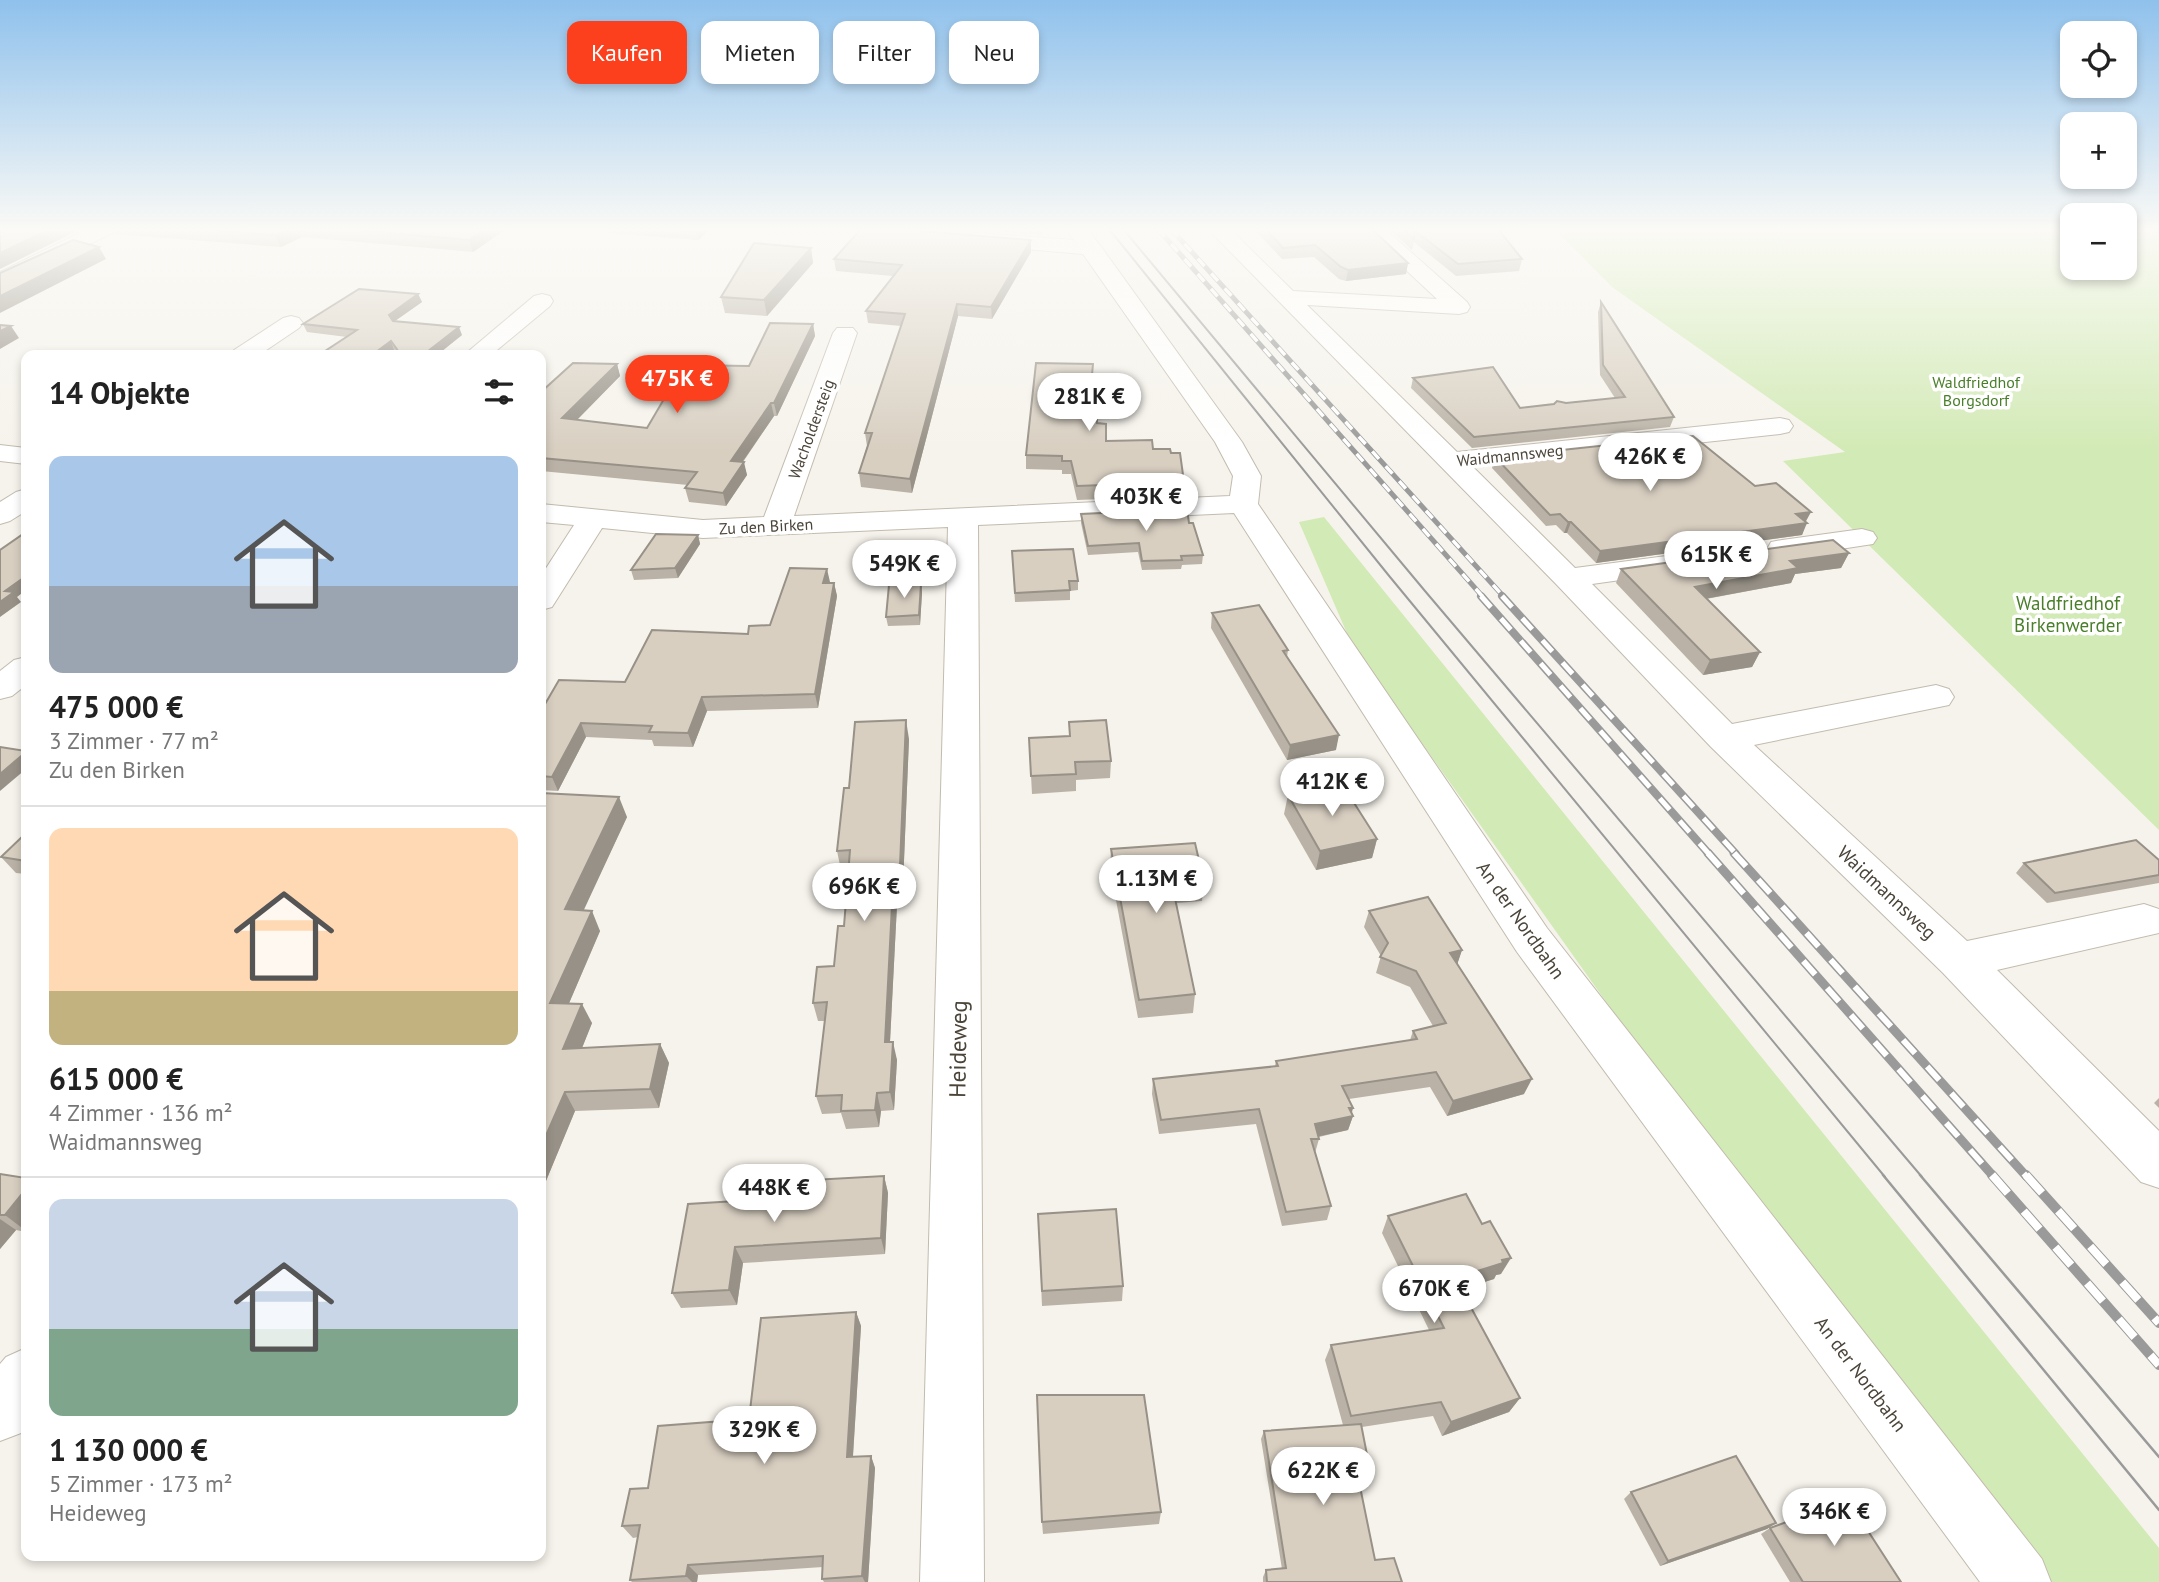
<!DOCTYPE html>
<html lang="de">
<meta charset="utf-8">
<style>
body{margin:0;font-family:"PT Sans",sans-serif;background:#f2f2f2;color:#222;height:100vh;display:flex;flex-direction:column;font-size:26px;white-space:nowrap}
*{box-sizing:border-box;margin:0}
p{font-size:23px;color:#767676}
.icon{flex:none;width:38px;height:38px;fill:none;stroke:currentColor;stroke-width:2;stroke-linecap:round;stroke-linejoin:round}
.map{position:relative;flex:1;overflow:hidden}
.panel{position:absolute;left:21px;top:350px;width:525px;height:1211px;display:flex;flex-direction:column;background:#fff;border-radius:14px;box-shadow:0 4px 10px #0003}
.panel>*{flex:none}
.banner{position:absolute;left:567px;top:21px;width:665px;height:63px;display:flex;gap:14px}
.buttons{position:absolute;left:2060px;top:21px;display:grid;gap:14px}
.buttons a{display:grid;place-items:center;width:77px;height:77px;border-radius:14px;background:#fff;box-shadow:0 4px 10px #0003;font-size:35px}
.price{position:absolute;translate:-50% -60px;padding:0 16px;border-radius:24px;background:#fff;color:#222;font-size:23px;line-height:46px;filter:drop-shadow(0 2px 4px #0008)}
.price::after{content:'';position:absolute;left:50%;top:42px;width:21px;height:16px;margin-left:-10px;background:inherit;clip-path:polygon(0 0,100% 0,50% 100%)}
.price.on{background:#fc3f1d;color:#fff}
ul{padding:0;list-style:none}
li{display:grid;align-content:center;gap:14px;height:371px;padding:0 28px}
li+li{border-top:2px solid #e0e0e0}
li span{display:grid;place-items:center;height:217px;border-radius:14px;color:#555}
li>.icon{margin-inline-start:auto}
span .icon{width:126px;height:126px;fill:#fffc;stroke-width:1}
li b{font-size:30px}
h2{display:flex;justify-content:space-between;align-items:center;height:84px;padding:0 28px;font-size:30px}
.tag{padding:0 24px;border-radius:14px;background:#fff;box-shadow:0 4px 10px #0003;font-size:24px;line-height:63px}
.tag.on{background:#fc3f1d;color:#fff}
.map>svg:first-child{display:block}
.green{fill:#d2eab5}
.lines{fill:none;stroke-linecap:round;stroke-linejoin:round}
.minor-casing{stroke:#c2bbae;stroke-width:2}
.minor{fill:#fff;fill-rule:evenodd}
.tram-far1{stroke:#9a9a9a;stroke-width:2}
.tram{stroke:#9a9a9a;stroke-width:2.5}
.rail-far3-casing{stroke:#9a9a9a;stroke-width:5}
.rail-far2-casing{stroke:#9a9a9a;stroke-width:8}
.rail-far1-casing{stroke:#9a9a9a;stroke-width:9}
.rail-casing{stroke:#9a9a9a;stroke-width:10}
.rail-far3{stroke:#fff;stroke-width:3.5;stroke-dasharray:10;stroke-linecap:butt}
.rail-far2{stroke:#fff;stroke-width:5;stroke-dasharray:15;stroke-linecap:butt}
.rail-far1{stroke:#fff;stroke-width:6;stroke-dasharray:18;stroke-linecap:butt}
.rail{stroke:#fff;stroke-width:8;stroke-dasharray:24;stroke-linecap:butt}
.wall{fill:#bab2a6}
.shaded-wall{fill:#979187}
.building{fill:#d8cfc1;stroke:#979187;stroke-width:2}
.labels{text-anchor:middle;stroke-width:7;stroke-linejoin:round;paint-order:stroke}
.far-park-label{font-size:16px;fill:#4a7f2a;stroke:#fff}
.far-street-label{font-size:16px;fill:#4b4439;stroke:#fff}
.park-label{font-size:19px;fill:#4a7f2a;stroke:#fff}
.street-label{font-size:19px;fill:#4b4439;stroke:#fff}
.near-street-label{font-size:23px;fill:#4b4439;stroke:#fff}
</style>
<div class="map">
<svg width="2159" height="1582" viewBox="0 0 2159 1582">
<rect width="100%" height="100%" fill="#f6f3ec"/>
<g class="green">
<path d="M1555 229H2072V268H2124L2125 229H2159V830L1783 461 1845 452 1612 287Z"/>
<path d="M1324 517 2159 1548V1582H2011L1718 1159 1352 645 1299 522Z"/>
</g>
<g class="lines">
<g class="minor-casing">
<g id="minor">
<path d="M88 229H115L112 233 0 288V272Z"/>
<path d="M1066 229H1087L1099 244 1242 442 1261 476 1258 504 1547 928 2042 1559 2051 1582H1980L1517 952 1234 513 978 525 984 1582H920L948 527 703 538 602 528 552 607 541 610V576L574 525 541 522V504L703 520 764 517 833 333 837 328H853L857 333 794 516 1230 496 1233 476 1215 442 1083 254 978 245 971 243 968 239 971 235 978 233 1074 240Z"/>
<path d="M1208 229H1230L1293 291 1437 299 1362 229H1385L1467 302 1470 307 1467 312 1459 314 1307 305 1457 452 1780 418 1789 420 1793 426 1789 432 1780 434 1473 467 1575 568 1674 555 1685 557 1690 564 1685 571 1592 584 1732 724 1936 685 1949 689 1954 697 1949 705 1754 745 1967 941 2144 904 2159 909V933L1997 970 2159 1131V1188L2141 1182 1943 973 1711 747 1557 585Z"/>
<path d="M542 294 550 296 553 301 550 306 491 355H464L534 296Z"/>
<path d="M291 316 299 318 303 323 299 328 259 355H231L234 350 283 318Z"/>
<path d="M0 445 26 448V464L0 461Z"/>
<path d="M26 489V511L10 521 0 524V502L16 492Z"/>
<path d="M1862 529 1873 532 1877 538 1873 544 1782 558 1771 556 1767 549 1771 542 1782 540Z"/>
<path d="M26 657V685L12 696 0 699V671L14 660Z"/>
<path d="M26 1348V1425L21 1433 0 1441V1364L6 1357Z"/>
</g>
</g>
<use href="#minor" class="minor"/>
<g class="tram-far1">
<path d="M1109 229 1390 577 1885 1177"/>
<path d="M1123 229 1425 591 1922 1177"/>
</g>
<g class="tram">
<path d="M1883 1175 2159 1510"/>
<path d="M1920 1175 2159 1457"/>
</g>
<g class="rail-far3-casing">
<g id="rail-far3">
<path d="M1158 229 1483 597"/>
<path d="M1171 229 1504 597"/>
</g>
</g>
<g class="rail-far2-casing">
<g id="rail-far2">
<path d="M1481 596 1709 854"/>
<path d="M1502 596 1736 854"/>
</g>
</g>
<g class="rail-far1-casing">
<g id="rail-far1">
<path d="M1708 853 1994 1177"/>
<path d="M1734 853 2027 1177"/>
</g>
</g>
<g class="rail-casing">
<g id="rail">
<path d="M1992 1175 2159 1365"/>
<path d="M2026 1175 2159 1323"/>
</g>
</g>
<use href="#rail-far3" class="rail-far3"/>
<use href="#rail-far2" class="rail-far2"/>
<use href="#rail-far1" class="rail-far1"/>
<use href="#rail" class="rail"/>
</g>
<g class="wall">
<path d="M112 229H506L473 252 302 237 281 247 115 234Z"/>
<path d="M609 229H710L698 240 610 233Z"/>
<path d="M975 229H1044L1041 235Z"/>
<path d="M1254 229H1372L1408 263 1406 274 1346 281 1339 279 1314 257 1282 259Z"/>
<path d="M1389 229H1498L1522 259 1519 271 1456 276 1414 242 1412 250Z"/>
<path d="M1031 240V252L992 319 958 316 912 493 861 487 859 473 867 446 865 433 901 326 868 323 866 311 893 276 836 271 834 259Z"/>
<path d="M811 248 813 263 767 316 725 313 721 297Z"/>
<path d="M418 294 422 302 395 321 462 335 437 355H398L394 350 386 355H319L347 337 307 332 303 324Z"/>
<path d="M1601 302 1674 417 1670 427 1472 448 1411 388 1413 378 1520 408 1615 398 1600 375 1598 312Z"/>
<path d="M813 324 815 336 777 416H774L743 462 747 475 726 506 689 502 685 488 688 485 541 471V392L617 364 620 376 577 420 647 428 749 366Z"/>
<path d="M1093 375 1097 423 1106 441 1171 453 1184 482 1183 496 1077 500 1071 474H1062V470L1026 469V455Z"/>
<path d="M1495 457 1755 486 1806 522 1802 535 1596 563 1567 533H1564L1556 525 1546 526 1492 468Z"/>
<path d="M1081 514 1189 523 1203 555 1202 564 1182 565 1181 569 1142 570 1138 552 1088 555 1081 523Z"/>
<path d="M698 535 700 544 678 578 634 580 631 570Z"/>
<path d="M1012 551 1078 581V590L1070 591V600L1015 602Z"/>
<path d="M1849 553 1841 568 1795 574 1791 583 1706 599 1760 652 1752 667 1703 675 1616 583 1621 569Z"/>
<path d="M830 583H834L837 596 818 708 707 711 693 747 654 746 652 740 586 737 558 791 541 790V711L625 682 770 625Z"/>
<path d="M921 584 922 593 920 625 888 626 886 617Z"/>
<path d="M1212 613 1288 650 1287 657 1336 750 1287 760 1211 628Z"/>
<path d="M1069 722 1111 761 1110 778 1076 780V791L1032 794 1029 738 1069 736Z"/>
<path d="M909 739 903 885H898L890 1042 897 1060 894 1110 881 1111 879 1127 846 1129 841 1113 822 1114 816 1096 825 1021H818L813 1003 834 966 844 926 848 870H841L837 851 849 788Z"/>
<path d="M541 793 627 817 583 910 600 931 569 1003 592 1023 582 1048 660 1044 669 1063 659 1108 575 1111 541 1193Z"/>
<path d="M1288 795 1377 839 1372 858 1316 870 1284 814Z"/>
<path d="M26 833V874L16 873 1 857Z"/>
<path d="M1111 849 1204 882 1202 901 1176 903 1195 994 1193 1013 1138 1018 1110 868Z"/>
<path d="M2159 860V883L2047 903 2016 873 2024 863Z"/>
<path d="M1369 911 1462 950 1457 964 1524 1094 1447 1116 1430 1087 1349 1099 1353 1108 1352 1113 1353 1116 1348 1130 1319 1137V1139L1315 1153 1331 1206 1327 1220 1282 1226 1256 1124 1159 1134 1152 1094 1153 1079 1275 1066 1276 1061 1410 1040 1413 1031 1433 1026 1410 987 1376 973 1381 956 1364 927Z"/>
<path d="M2159 1098V1108L2154 1103Z"/>
<path d="M0 1174 26 1178V1232L16 1230 0 1249Z"/>
<path d="M884 1176 888 1193 885 1254 743 1263 737 1305 681 1308 672 1293 736 1201Z"/>
<path d="M1038 1214 1123 1286 1122 1301 1042 1306Z"/>
<path d="M1388 1216 1501 1274 1496 1275 1494 1279 1461 1289 1520 1398 1509 1412 1442 1436 1433 1416 1362 1427 1369 1465 1365 1473 1357 1474 1375 1560 1402 1582H1263V1577L1266 1570 1282 1569 1261 1439 1264 1431 1343 1425 1325 1360 1331 1345 1429 1330 1382 1233Z"/>
<path d="M856 1312 861 1326 853 1457 871 1456 875 1468 868 1582H824L822 1579 823 1567 698 1575 697 1582H632L630 1580 638 1537 633 1538 622 1526 648 1488 749 1419Z"/>
<path d="M1631 1492 1776 1523 1767 1529 1660 1566 1624 1499Z"/>
<path d="M1161 1512 1159 1524 1043 1534 1042 1522Z"/>
<path d="M1770 1528 1901 1582H1790L1761 1534Z"/>
</g>
<g class="shaded-wall">
<path d="M50 229H77L74 230 73 233 0 269V253Z"/>
<path d="M288 229H299L302 237 281 247 275 235Z"/>
<path d="M485 229H506L473 252 469 240Z"/>
<path d="M700 229H710L698 240 697 232Z"/>
<path d="M1031 240V252L992 319 991 307Z"/>
<path d="M99 247 106 259 0 313V296Z"/>
<path d="M811 248 813 263 767 316 764 300Z"/>
<path d="M1408 263 1406 274 1346 281 1348 270Z"/>
<path d="M418 294 422 302 392 323 389 315Z"/>
<path d="M957 304 958 316 912 493 910 479Z"/>
<path d="M813 324 815 336 777 416 774 403Z"/>
<path d="M11 326 19 338 0 349V331Z"/>
<path d="M459 327 462 335 437 355H423Z"/>
<path d="M391 341 394 350 386 355H372Z"/>
<path d="M617 364 620 376 566 431 562 418Z"/>
<path d="M771 403 774 416 734 474 731 461Z"/>
<path d="M744 462 747 475 726 506 723 493Z"/>
<path d="M1811 512 1805 523 1796 514Z"/>
<path d="M1568 522H1571L1567 533H1564Z"/>
<path d="M1807 523 1802 535 1596 563 1600 551Z"/>
<path d="M698 535 700 544 678 578 675 568Z"/>
<path d="M1849 553 1841 568 1795 574 1791 583 1688 602 1695 587 1790 561Z"/>
<path d="M827 569 830 582 825 597 823 583Z"/>
<path d="M26 576V590L17 597 21 602 0 617V602L5 591Z"/>
<path d="M834 583 837 596 818 708 815 694Z"/>
<path d="M921 584 922 593 920 625 919 615Z"/>
<path d="M1760 652 1752 667 1703 675 1710 660Z"/>
<path d="M702 697 707 711 693 747 688 733Z"/>
<path d="M906 720 909 739 903 885 900 866Z"/>
<path d="M581 723 586 737 558 791 552 777Z"/>
<path d="M1339 735 1336 750 1287 760 1290 745Z"/>
<path d="M26 752V769L0 791V774Z"/>
<path d="M619 797 627 817 575 929 565 909Z"/>
<path d="M1377 839 1372 858 1316 870 1320 851Z"/>
<path d="M894 866 898 885 889 1061 885 1042Z"/>
<path d="M592 911 600 931 561 1022 550 1003Z"/>
<path d="M1462 950 1457 965 1450 953Z"/>
<path d="M582 1004 592 1023 574 1068 563 1049Z"/>
<path d="M893 1042 897 1060 894 1110 890 1092Z"/>
<path d="M660 1044 669 1063 659 1108 650 1089Z"/>
<path d="M1532 1079 1524 1094 1447 1116 1453 1101Z"/>
<path d="M565 1092 575 1111 541 1193V1147Z"/>
<path d="M877 1093 881 1111 879 1127 875 1110Z"/>
<path d="M1349 1108H1353L1350 1116H1353L1348 1130 1311 1138 1315 1124Z"/>
<path d="M884 1176 888 1193 885 1254 881 1238Z"/>
<path d="M26 1189V1231L5 1215Z"/>
<path d="M0 1219 16 1230 0 1249Z"/>
<path d="M735 1247 743 1263 737 1305 729 1290Z"/>
<path d="M1511 1258 1501 1274 1496 1275 1494 1279 1447 1294 1455 1278 1502 1260Z"/>
<path d="M856 1312 861 1326 852 1470 847 1457Z"/>
<path d="M1520 1398 1509 1412 1442 1436 1451 1422Z"/>
<path d="M871 1456 875 1468 868 1582H865L862 1576Z"/>
<path d="M1776 1523 1767 1529 1660 1566 1668 1561Z"/>
<path d="M688 1565 698 1575 697 1582H692L686 1576Z"/>
</g>
<g class="building">
<path d="M0 229H50L0 253Z"/>
<path d="M201 229H288L275 235Z"/>
<path d="M345 229H485L469 240Z"/>
<path d="M662 229H700L697 232Z"/>
<path d="M861 229H896L1031 240 991 307 957 304 910 479 859 473 872 433H865L905 314 866 311 902 265 834 259Z"/>
<path d="M1266 229H1372L1408 263 1348 270 1341 267 1315 245 1283 248Z"/>
<path d="M1404 229H1498L1522 259 1458 264 1414 230V239Z"/>
<path d="M73 240 99 247 0 296V273Z"/>
<path d="M754 243 811 248 764 300 721 297Z"/>
<path d="M359 289 418 294 389 315 393 321 459 327 423 355H401L391 341 372 355H319L357 330 303 324Z"/>
<path d="M1601 302 1674 417 1474 437 1413 378 1493 367 1520 408 1554 404 1557 401 1566 403 1625 397 1603 365Z"/>
<path d="M770 323 813 324 774 403H771L731 461 744 462 723 493 685 488 697 472 541 458V392L573 363 617 364 562 418 647 428 684 365 749 366Z"/>
<path d="M0 325 11 326 0 331Z"/>
<path d="M1036 363 1093 364 1092 375H1097V423L1106 424V441L1152 440 1153 449H1170L1171 453H1180L1184 482 1077 486 1071 461H1062V456L1026 455Z"/>
<path d="M1693 436 1755 486 1776 483 1811 512 1796 514 1807 523 1600 551 1571 522H1568L1560 514 1550 515 1495 457Z"/>
<path d="M1187 509 1189 523H1193L1203 555 1181 556 1182 560 1142 561 1139 543 1088 546 1081 514Z"/>
<path d="M26 532V576L5 591 14 592 0 602V550Z"/>
<path d="M656 534 698 535 675 568 631 570Z"/>
<path d="M1833 540 1849 553 1790 561 1798 568 1695 587 1760 652 1710 660 1621 569Z"/>
<path d="M1073 549 1078 581H1069L1070 590 1015 593 1012 551Z"/>
<path d="M790 568 827 569 823 583H834L815 694 702 697 688 733 649 732 652 726 581 723 552 777 541 776V711L559 680 625 682 652 630 748 634 749 626 770 625Z"/>
<path d="M921 584 919 615 886 617 889 585Z"/>
<path d="M1259 605 1288 650 1283 651 1339 735 1290 745 1212 613Z"/>
<path d="M906 720 900 866H894L885 1042H893L890 1092 877 1093 875 1110 841 1111 842 1095 816 1096 827 1002 813 1003 817 967 834 966 838 926H844L850 850 837 851 844 788H849L855 722Z"/>
<path d="M1106 720 1111 761 1075 762 1076 774 1031 776 1029 738 1070 736 1069 722Z"/>
<path d="M0 747 26 751V752L0 774Z"/>
<path d="M1342 784 1377 839 1320 851 1288 795Z"/>
<path d="M541 793 619 797 565 909 592 911 550 1003 582 1004 563 1049 660 1044 650 1089 565 1092 541 1147Z"/>
<path d="M26 833V861L1 857Z"/>
<path d="M2136 840 2159 860V875L2055 893 2024 863Z"/>
<path d="M1195 843 1204 882 1172 884 1195 994 1139 1000 1111 849Z"/>
<path d="M1428 897 1462 950 1450 953 1532 1079 1453 1101 1436 1072 1342 1086 1353 1108H1349L1353 1116 1315 1124 1319 1139H1311L1331 1206 1286 1212 1259 1109 1161 1120 1153 1079 1278 1066 1276 1061 1417 1039 1413 1031 1446 1023 1416 971 1380 957 1388 943 1369 911Z"/>
<path d="M0 1174 26 1178V1189L5 1215H0Z"/>
<path d="M884 1176 881 1238 735 1247 729 1290 672 1293 688 1204 736 1201 738 1184Z"/>
<path d="M1466 1194 1482 1224 1490 1221 1511 1258 1502 1260 1503 1263 1455 1278 1520 1398 1451 1422 1441 1402 1351 1416 1331 1345 1444 1328 1388 1216Z"/>
<path d="M1116 1209 1123 1286 1042 1291 1038 1214Z"/>
<path d="M856 1312 847 1457 871 1456 862 1576 822 1579 823 1556 688 1565 686 1576 630 1580 640 1525 622 1526 630 1489 648 1488 658 1426 749 1419 761 1318Z"/>
<path d="M1037 1395H1144L1161 1512 1042 1522Z"/>
<path d="M1361 1424 1369 1465 1356 1467 1375 1560 1394 1558 1402 1582H1267L1266 1570 1286 1568 1264 1431Z"/>
<path d="M1736 1456 1776 1523 1668 1561 1631 1492Z"/>
<path d="M1848 1500 1901 1582H1803L1770 1528Z"/>
</g>
<linearGradient id="sky" x2="0" y2="1"><stop stop-color="#8fc1ec"/><stop offset="0.51" stop-color="#fbfaf6"/><stop offset="1" stop-color="#fbfaf6" stop-opacity="0"/></linearGradient>
<rect width="2159" height="451" fill="url(#sky)"/>
<g class="labels">
<g class="far-park-label">
<text x="1976" y="388">Waldfriedhof<tspan x="1976" dy="18">Borgsdorf</tspan></text>
</g>
<g class="far-street-label">
<text transform="translate(811 429) rotate(-70)" y="6">Wacholdersteig</text>
<text transform="translate(1510 455) rotate(-6)" y="6">Waidmannsweg</text>
<text transform="translate(766 526) rotate(-3)" y="6">Zu den Birken</text>
</g>
<g class="park-label">
<text x="2068" y="610">Waldfriedhof<tspan x="2068" dy="22">Birkenwerder</tspan></text>
</g>
<g class="street-label">
<text transform="translate(1887 892) rotate(43)" y="7">Waidmannsweg</text>
<text transform="translate(1521 920) rotate(55)" y="7">An der Nordbahn</text>
<text transform="translate(1861 1374) rotate(53)" y="7">An der Nordbahn</text>
</g>
<g class="near-street-label">
<text transform="translate(958 1049) rotate(-89)" y="8">Heideweg</text>
</g>
</g>
</svg>
<div class="buttons">
<a><svg class="icon" aria-label="locate" viewBox="0 0 24 24"><circle cx="12" cy="12" r="6"/><path d="M12 2v4M12 18v4M2 12h4M18 12h4"/></svg></a>
<a>+</a>
<a>−</a>
</div>
<b class="price on" style="left:677px;top:415px">475K €</b>
<b class="price" style="left:1089px;top:433px">281K €</b>
<b class="price" style="left:1650px;top:493px">426K €</b>
<b class="price" style="left:1146px;top:533px">403K €</b>
<b class="price" style="left:1716px;top:591px">615K €</b>
<b class="price" style="left:904px;top:600px">549K €</b>
<b class="price" style="left:1332px;top:818px">412K €</b>
<b class="price" style="left:1156px;top:915px">1.13M €</b>
<b class="price" style="left:864px;top:923px">696K €</b>
<b class="price" style="left:774px;top:1224px">448K €</b>
<b class="price" style="left:1434px;top:1325px">670K €</b>
<b class="price" style="left:764px;top:1466px">329K €</b>
<b class="price" style="left:1323px;top:1507px">622K €</b>
<b class="price" style="left:1834px;top:1548px">346K €</b>
<div class="banner">
<a class="tag on">Kaufen</a>
<a class="tag">Mieten</a>
<a class="tag">Filter</a>
<a class="tag">Neu</a>
</div>
<section class="panel">
<h2>14 Objekte<svg class="icon" aria-label="filters" viewBox="0 0 24 24"><path d="M4 7h16M4 17h16"/><circle cx="9" cy="7" r="2"/><circle cx="15" cy="17" r="2"/></svg></h2>
<ul>
<li><span style="background:linear-gradient(#a9c7e8 60%,#9aa5b1 0)"><svg class="icon" aria-label="home" viewBox="0 0 24 24"><path d="M3 11l9-7 9 7M6 9v11h12V9"/></svg></span><div><b>475 000 €</b><p>3 Zimmer · 77 m²</p><p>Zu den Birken</p></div></li>
<li><span style="background:linear-gradient(#ffd9b3 75%,#c2b280 0)"><svg class="icon" aria-label="home" viewBox="0 0 24 24"><path d="M3 11l9-7 9 7M6 9v11h12V9"/></svg></span><div><b>615 000 €</b><p>4 Zimmer · 136 m²</p><p>Waidmannsweg</p></div></li>
<li><span style="background:linear-gradient(#c9d6e8 60%,#7fa58c 0)"><svg class="icon" aria-label="home" viewBox="0 0 24 24"><path d="M3 11l9-7 9 7M6 9v11h12V9"/></svg></span><div><b>1 130 000 €</b><p>5 Zimmer · 173 m²</p><p>Heideweg</p></div></li>
</ul>
</section>
</div>
